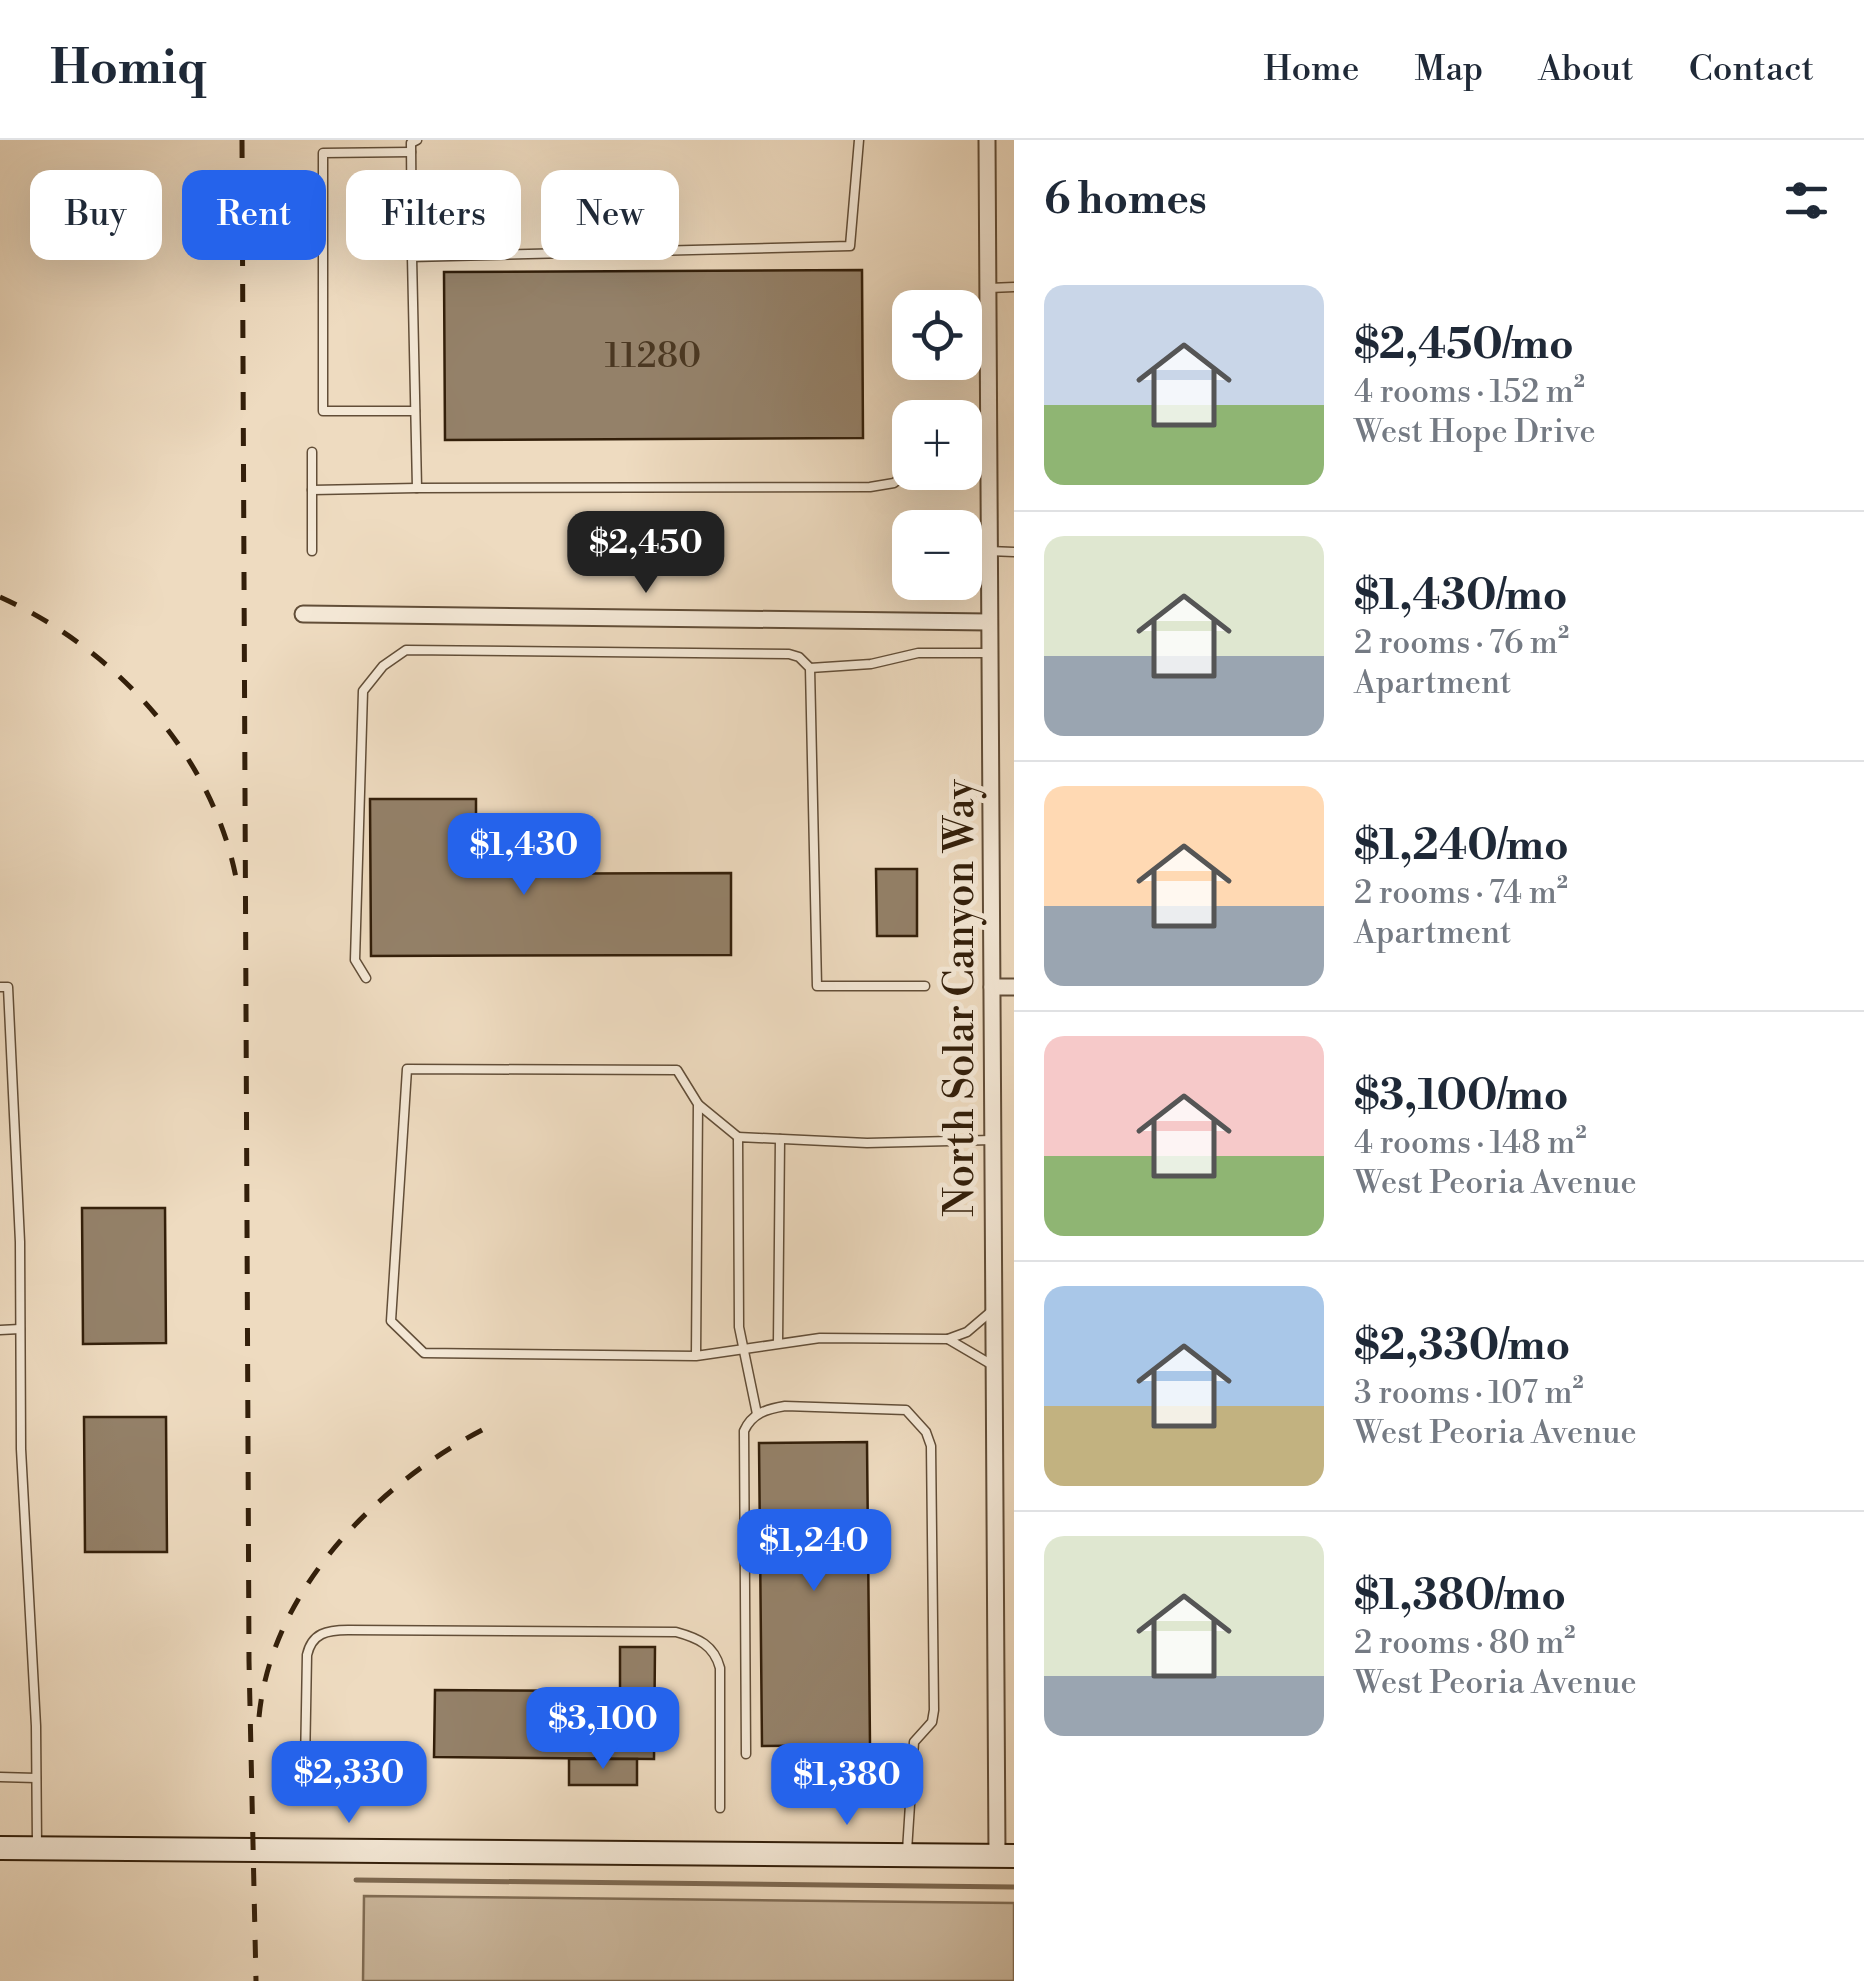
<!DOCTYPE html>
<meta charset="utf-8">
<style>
body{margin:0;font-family:"Libre Bodoni",serif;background:#f2f2f3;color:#1f2937;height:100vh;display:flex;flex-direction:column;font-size:38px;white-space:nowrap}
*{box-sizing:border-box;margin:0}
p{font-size:32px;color:#747a83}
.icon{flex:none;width:55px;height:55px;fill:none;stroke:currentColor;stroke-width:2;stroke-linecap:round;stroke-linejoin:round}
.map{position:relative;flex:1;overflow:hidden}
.details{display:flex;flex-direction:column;background:#fff;width:850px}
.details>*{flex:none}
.top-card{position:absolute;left:30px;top:30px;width:832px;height:90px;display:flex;gap:20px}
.buttons{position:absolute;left:892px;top:150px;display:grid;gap:20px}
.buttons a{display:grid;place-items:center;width:90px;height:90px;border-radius:20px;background:#fff;box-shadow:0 10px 40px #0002;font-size:50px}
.price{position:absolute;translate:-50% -85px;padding:0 22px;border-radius:20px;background:#2563eb;color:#fff;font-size:32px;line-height:65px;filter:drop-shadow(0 2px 5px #0008)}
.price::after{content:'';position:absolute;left:50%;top:60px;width:30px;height:22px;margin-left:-15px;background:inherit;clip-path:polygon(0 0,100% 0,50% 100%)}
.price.selected{background:#222;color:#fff}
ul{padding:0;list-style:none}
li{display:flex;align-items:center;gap:30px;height:250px;padding:0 30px}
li+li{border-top:2px solid #e0e1e3}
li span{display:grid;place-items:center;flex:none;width:280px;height:200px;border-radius:20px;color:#555}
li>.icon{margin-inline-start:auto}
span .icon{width:120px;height:120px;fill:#fffc;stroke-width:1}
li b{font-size:42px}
h2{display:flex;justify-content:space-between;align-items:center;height:120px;padding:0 30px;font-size:42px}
.tag{padding:0 35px;border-radius:20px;background:#fff;box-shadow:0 10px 40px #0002;font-size:35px;line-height:90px}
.tag.selected{background:#2563eb;color:#fff}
header{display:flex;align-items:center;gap:60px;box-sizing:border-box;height:140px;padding:0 50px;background:#fff;border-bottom:2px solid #e0e1e3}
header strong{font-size:48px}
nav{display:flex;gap:55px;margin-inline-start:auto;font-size:35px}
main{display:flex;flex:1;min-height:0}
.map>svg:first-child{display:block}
.green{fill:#cebba1;stroke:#806d56;stroke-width:2.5}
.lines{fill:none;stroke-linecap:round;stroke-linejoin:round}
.stream{stroke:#7d6952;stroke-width:5}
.building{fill:#948169;stroke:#331f0a;stroke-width:2.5}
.service-casing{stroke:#624e38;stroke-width:11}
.minor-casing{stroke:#624e38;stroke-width:19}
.secondary-casing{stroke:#331f0a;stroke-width:26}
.service{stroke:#f4e8d6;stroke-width:8}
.minor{stroke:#f4e8d6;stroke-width:15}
.secondary{stroke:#f4e8d6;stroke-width:22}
.rail{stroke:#331f0a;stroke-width:5;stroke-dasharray:18 18;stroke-linecap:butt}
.labels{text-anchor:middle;stroke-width:10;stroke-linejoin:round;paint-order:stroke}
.number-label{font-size:35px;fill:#4b3822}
.street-label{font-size:40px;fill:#331f0a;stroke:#f4e8d6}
</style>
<header>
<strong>Homiq</strong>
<nav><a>Home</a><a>Map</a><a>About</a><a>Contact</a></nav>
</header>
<main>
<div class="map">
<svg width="1014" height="1841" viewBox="0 0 1014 1841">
<rect width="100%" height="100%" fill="#eedbc0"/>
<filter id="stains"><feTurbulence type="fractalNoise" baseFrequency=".002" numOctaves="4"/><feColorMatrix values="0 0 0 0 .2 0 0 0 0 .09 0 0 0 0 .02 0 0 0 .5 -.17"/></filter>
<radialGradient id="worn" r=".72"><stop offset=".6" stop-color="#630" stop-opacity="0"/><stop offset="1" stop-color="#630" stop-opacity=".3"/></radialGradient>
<path class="green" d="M364 1756 1014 1763V1841H363Z"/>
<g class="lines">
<path class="stream" d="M356 1740 1014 1747"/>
</g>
<g class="building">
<path d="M862 130 863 298 445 300 444 132Z"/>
<path d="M370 659H476V734L731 733V815L371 816Z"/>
<path d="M876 729H917V796H877Z"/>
<path d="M82 1068H165L166 1203 83 1204Z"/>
<path d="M84 1277H166L167 1412H85Z"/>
<path d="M867 1302 870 1605 762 1606 759 1303Z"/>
<path d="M620 1507H655L654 1619 434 1617 435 1550 620 1551Z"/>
<rect x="569" y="1619" width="68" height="26"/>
</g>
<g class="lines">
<g class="service-casing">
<g id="service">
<path d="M417 0 411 3 412 117 850 106 859 0"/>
<path d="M411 12 323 13V271H415"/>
<path d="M412 117 417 348 870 347 894 343 910 330"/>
<path d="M989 148 1014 147"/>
<path d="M965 310H988"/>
<path d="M312 312V411"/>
<path d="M312 350 417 348"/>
<path d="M989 411 1014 412"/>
<path d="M810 528 871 524 918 513H989"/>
<path d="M366 838 355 820 363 551 383 526 406 510 789 514 799 517 810 528 817 846H925"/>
<path d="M0 847H8L20 1102 21 1309 36 1586 37 1704"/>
<path d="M699 965 738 997"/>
<path d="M994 1169 967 1192 948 1199 994 1226"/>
<path d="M0 1190 20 1189"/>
<path d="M778 1203 780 999"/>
<path d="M696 1216 698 964 677 930 407 929 391 1181 424 1213 696 1216 820 1198 948 1199"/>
<path d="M757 1274 739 1187 738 997 867 1003 992 1000"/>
<path d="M746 1614 744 1291C752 1273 767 1269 785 1266L906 1270 926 1292 931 1306 934 1570 932 1582 914 1602 907 1711"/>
<path d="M305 1625 307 1515C312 1493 327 1490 348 1490L676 1492C698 1498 714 1505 720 1528V1668"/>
<path d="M0 1637 36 1638"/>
</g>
</g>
<g class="minor-casing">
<g id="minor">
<path d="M987 0 997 1716"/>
<path d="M303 474 989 482"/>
<path d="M992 847H1014"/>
</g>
</g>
<g class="secondary-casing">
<path id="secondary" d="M0 1708 1014 1716"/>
</g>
<use href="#service" class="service"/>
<use href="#minor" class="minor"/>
<use href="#secondary" class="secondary"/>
<g class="rail">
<path d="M242 0 249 1521 256 1841"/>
<path d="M0 457C115 509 214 615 237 743"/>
<path d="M259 1577C271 1449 379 1342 488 1287"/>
</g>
</g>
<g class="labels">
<g class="number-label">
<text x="653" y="227">11280</text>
</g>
<g class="street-label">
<text transform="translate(959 858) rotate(-90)" y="14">North Solar Canyon Way</text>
</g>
</g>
<rect width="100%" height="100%" filter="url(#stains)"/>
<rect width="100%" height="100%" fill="url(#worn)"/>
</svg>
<div class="buttons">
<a><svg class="icon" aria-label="locate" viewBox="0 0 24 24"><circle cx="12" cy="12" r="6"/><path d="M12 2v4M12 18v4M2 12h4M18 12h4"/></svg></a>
<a>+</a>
<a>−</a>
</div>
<b class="price selected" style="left:646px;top:456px">$2,450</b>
<b class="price" style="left:524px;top:758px">$1,430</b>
<b class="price" style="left:814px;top:1454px">$1,240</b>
<b class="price" style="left:603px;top:1632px">$3,100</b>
<b class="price" style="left:349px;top:1686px">$2,330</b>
<b class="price" style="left:847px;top:1688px">$1,380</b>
<div class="top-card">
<a class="tag">Buy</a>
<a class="tag selected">Rent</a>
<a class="tag">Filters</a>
<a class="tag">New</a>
</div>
</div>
<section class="details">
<h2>6 homes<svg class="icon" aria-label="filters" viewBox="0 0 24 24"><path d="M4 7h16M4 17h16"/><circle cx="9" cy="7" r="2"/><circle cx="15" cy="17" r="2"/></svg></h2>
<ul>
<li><span style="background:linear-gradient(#c9d6e8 60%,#8fb573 0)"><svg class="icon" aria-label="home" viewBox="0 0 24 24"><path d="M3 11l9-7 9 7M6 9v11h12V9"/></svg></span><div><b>$2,450/mo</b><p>4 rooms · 152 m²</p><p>West Hope Drive</p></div></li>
<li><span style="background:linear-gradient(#dfe7d0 60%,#9aa5b1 0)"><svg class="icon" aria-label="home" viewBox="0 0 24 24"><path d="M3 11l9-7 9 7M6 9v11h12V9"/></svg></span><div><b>$1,430/mo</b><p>2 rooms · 76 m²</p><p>Apartment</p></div></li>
<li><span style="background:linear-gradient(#ffd9b3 60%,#9aa5b1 0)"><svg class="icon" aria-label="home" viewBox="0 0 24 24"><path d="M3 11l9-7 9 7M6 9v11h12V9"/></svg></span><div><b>$1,240/mo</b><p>2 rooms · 74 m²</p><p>Apartment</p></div></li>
<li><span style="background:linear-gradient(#f6c9c9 60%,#8fb573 0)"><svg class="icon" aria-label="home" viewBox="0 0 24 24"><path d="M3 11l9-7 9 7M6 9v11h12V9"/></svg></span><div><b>$3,100/mo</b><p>4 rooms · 148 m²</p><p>West Peoria Avenue</p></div></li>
<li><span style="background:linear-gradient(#a9c7e8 60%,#c2b280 0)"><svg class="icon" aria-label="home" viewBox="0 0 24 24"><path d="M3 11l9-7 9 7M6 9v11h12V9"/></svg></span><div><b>$2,330/mo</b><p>3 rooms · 107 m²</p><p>West Peoria Avenue</p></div></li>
<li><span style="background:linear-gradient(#dfe7d0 70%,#9aa5b1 0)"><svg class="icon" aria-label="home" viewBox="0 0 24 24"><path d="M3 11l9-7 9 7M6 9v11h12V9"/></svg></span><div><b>$1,380/mo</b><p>2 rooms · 80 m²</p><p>West Peoria Avenue</p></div></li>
</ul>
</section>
</main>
